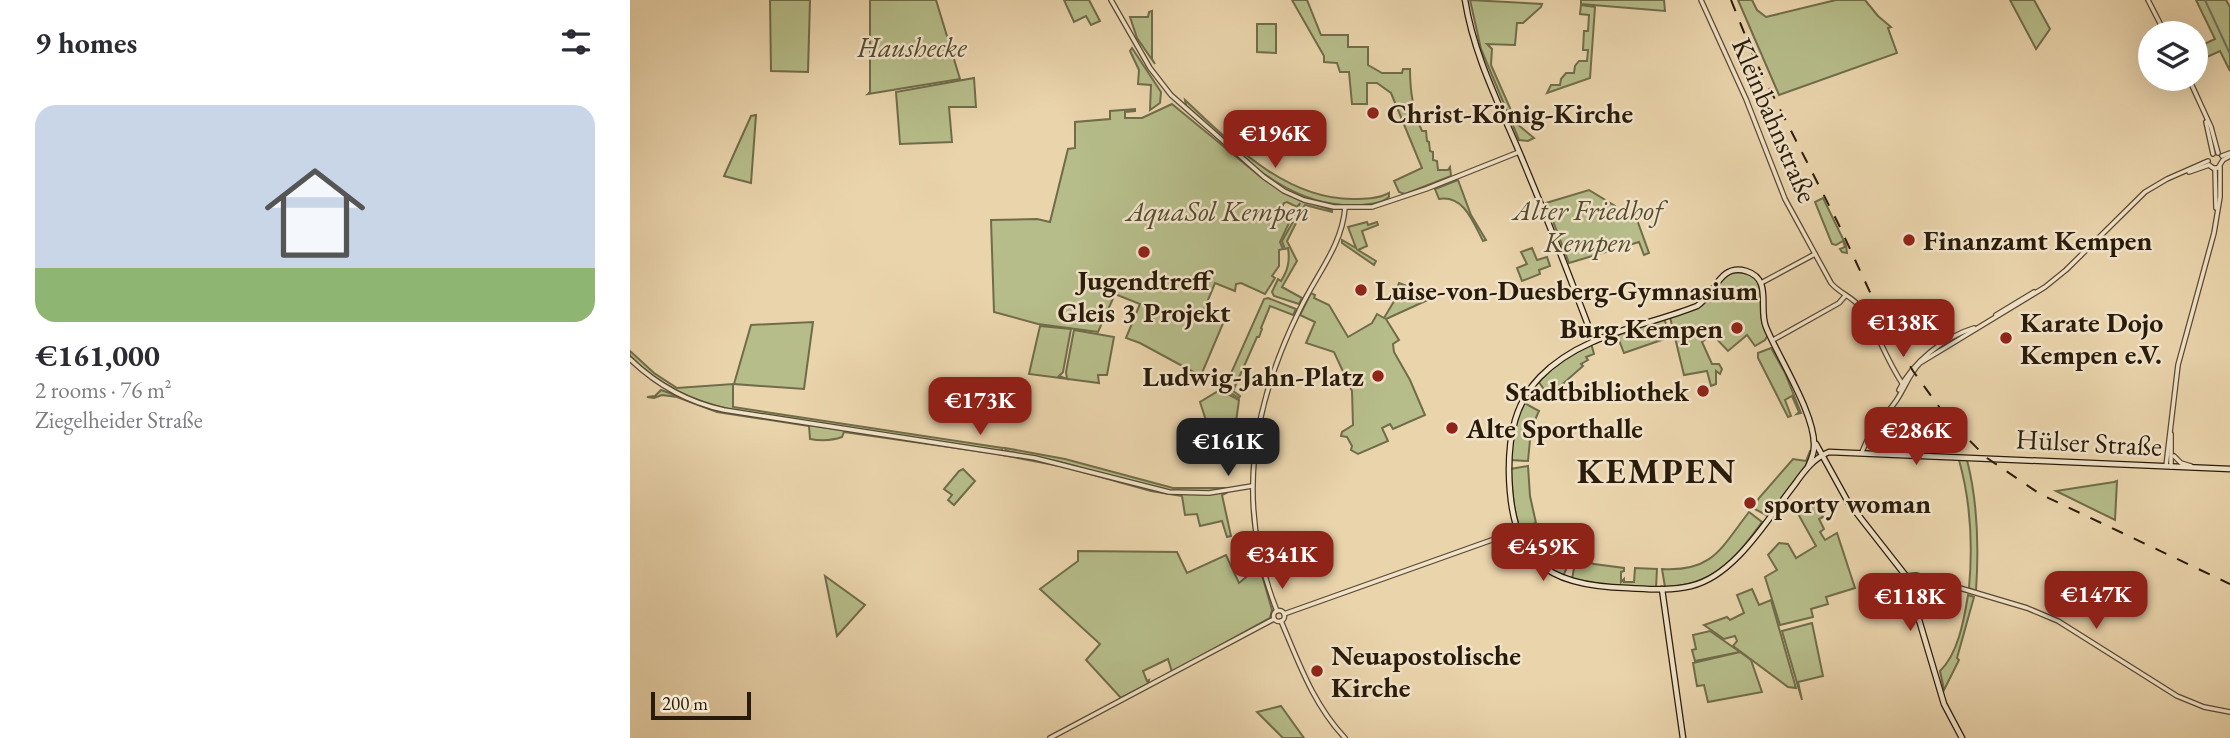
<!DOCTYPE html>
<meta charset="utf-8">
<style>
body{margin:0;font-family:"EB Garamond",serif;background:#f7f7f7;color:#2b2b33;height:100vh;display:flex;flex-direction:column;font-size:26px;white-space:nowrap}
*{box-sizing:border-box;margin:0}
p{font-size:23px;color:#7c7c81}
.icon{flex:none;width:38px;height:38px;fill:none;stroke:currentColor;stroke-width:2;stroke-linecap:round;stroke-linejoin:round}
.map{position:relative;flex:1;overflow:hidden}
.drawer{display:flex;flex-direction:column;background:#fff;width:630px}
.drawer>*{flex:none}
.tools{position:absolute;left:1508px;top:21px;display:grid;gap:14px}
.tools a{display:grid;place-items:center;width:70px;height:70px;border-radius:50%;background:#fff;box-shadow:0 7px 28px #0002;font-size:35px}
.scale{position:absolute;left:21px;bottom:18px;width:100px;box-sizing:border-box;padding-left:7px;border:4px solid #291b0a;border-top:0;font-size:19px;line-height:24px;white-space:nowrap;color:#291b0a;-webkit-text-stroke:5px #f1e3c9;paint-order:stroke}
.price{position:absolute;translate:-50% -60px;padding:0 16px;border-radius:14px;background:#8f2418;color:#fff;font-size:23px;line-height:46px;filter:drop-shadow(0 2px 4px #0008)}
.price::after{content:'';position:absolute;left:50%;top:42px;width:21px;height:16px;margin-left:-10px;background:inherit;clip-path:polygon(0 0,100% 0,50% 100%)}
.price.on{background:#222;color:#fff}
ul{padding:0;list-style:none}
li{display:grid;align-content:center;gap:14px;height:371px;padding:0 35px}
li span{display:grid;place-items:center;height:217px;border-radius:21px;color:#555}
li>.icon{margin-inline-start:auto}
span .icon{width:126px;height:126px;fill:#fffc;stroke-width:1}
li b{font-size:30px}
h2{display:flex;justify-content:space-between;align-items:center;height:84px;padding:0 35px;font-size:30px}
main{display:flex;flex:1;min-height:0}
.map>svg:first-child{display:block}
.green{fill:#b6bd8a;stroke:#706c4a;stroke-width:2}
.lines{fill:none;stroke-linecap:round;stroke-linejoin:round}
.stream{stroke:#6c7a66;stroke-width:2}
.tertiary-casing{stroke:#594932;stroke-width:6}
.secondary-casing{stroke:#291b0a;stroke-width:7}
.tertiary{stroke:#f1e3c9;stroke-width:3.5}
.secondary{stroke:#f1e3c9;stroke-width:4.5}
.rail{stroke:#291b0a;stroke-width:2;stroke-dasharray:12 12;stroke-linecap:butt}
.poi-dot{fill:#8f2418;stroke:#f1e3c9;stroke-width:2.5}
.labels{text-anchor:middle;stroke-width:5;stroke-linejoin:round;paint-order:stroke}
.park-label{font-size:28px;font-style:italic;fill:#534c30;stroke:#f1e3c9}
.poi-label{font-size:28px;font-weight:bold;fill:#291b0a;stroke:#f1e3c9;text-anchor:start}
.street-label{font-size:28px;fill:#291b0a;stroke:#f1e3c9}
.district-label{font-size:35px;font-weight:bold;letter-spacing:2px;fill:#291b0a;stroke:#f1e3c9}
</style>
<main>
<section class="drawer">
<h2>9 homes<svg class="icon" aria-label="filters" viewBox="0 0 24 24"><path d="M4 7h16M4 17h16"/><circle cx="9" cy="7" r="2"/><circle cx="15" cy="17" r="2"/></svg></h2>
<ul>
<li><span style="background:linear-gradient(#c9d6e8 75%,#8fb573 0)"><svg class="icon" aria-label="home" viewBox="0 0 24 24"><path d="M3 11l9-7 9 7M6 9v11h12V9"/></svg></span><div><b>€161,000</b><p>2 rooms · 76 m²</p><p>Ziegelheider Straße</p></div></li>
</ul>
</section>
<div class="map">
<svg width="1600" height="738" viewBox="0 0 1600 738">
<rect width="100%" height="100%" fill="#ead4ac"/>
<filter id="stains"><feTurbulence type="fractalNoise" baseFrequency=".00286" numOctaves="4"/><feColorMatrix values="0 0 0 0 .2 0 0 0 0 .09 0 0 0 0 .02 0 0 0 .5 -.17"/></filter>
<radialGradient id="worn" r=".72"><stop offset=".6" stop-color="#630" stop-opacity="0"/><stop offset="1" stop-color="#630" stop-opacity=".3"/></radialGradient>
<g class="green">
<path d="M140 0H180L178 72 141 71Z"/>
<path d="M240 0H306L330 79 238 94 240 92Z"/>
<path d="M434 0H459L470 21 461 25 456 16 444 22Z"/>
<path d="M662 0H677L691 35H718V47H738V65L752 73H772L773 69H780C780 91 783 112 792 131H796L797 141 799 142 800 151 803 152V160L807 161 808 170H818L820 167 821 176 775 194 769 192 764 181 792 168 761 93 747 83H737V104H722L719 72H710L707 63 694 62V56Z"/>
<path d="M840 0 912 4 911 7 893 23H887L885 45 857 44 862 49 861 65 887 124 904 138 898 141 889 140 851 49Z"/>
<path d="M951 0H1034L1035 11 951 4Z"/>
<path d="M1108 0H1122L1127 10 1136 17 1206 0H1235L1248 16 1261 27 1258 28 1267 53 1149 95Z"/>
<path d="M1380 0H1404L1420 29 1406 49Z"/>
<path d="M1566 0H1596L1600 7V71L1590 51 1566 62V48L1585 39Z"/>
<path d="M951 5 965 7 960 78 917 93 921 85H930L931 79 936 73H944L945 66 949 61H957L958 50H953L954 31H958L959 15 950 14Z"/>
<path d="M522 11V59L525 64 507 38 500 17H518L519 12Z"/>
<path d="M627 24H646V53L627 52Z"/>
<path d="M502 48 531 92 530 103 520 110 521 85 508 84 509 70 500 51Z"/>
<path d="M344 78 346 107H319L322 142 270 144 266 92Z"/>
<path d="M555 100C601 143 655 199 722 199 734 199 748 199 759 193V197C751 204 739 204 729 205 655 209 606 150 556 106Z"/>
<path d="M542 104 632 178 668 199 702 210V212L675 205 667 219 665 215 670 203 667 207 657 202 654 203 647 217 659 223 650 242 653 249 649 250V266L642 276 645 278 635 294 611 283 606 284 605 291 585 283 573 312 594 321 572 373 569 375 510 343 496 338 510 304 485 294 468 332 408 324 364 312 361 220 407 219 420 222 438 149 445 148V122L480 119V111L505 109V111L495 112V118H512Z"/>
<path d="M126 115 121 183 94 176 121 116Z"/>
<path d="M828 180 841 215 856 240 853 241C843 222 834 195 809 199L805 189Z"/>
<path d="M959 190 985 206 989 218 1000 214 1006 217 1019 253 1014 255 1009 242 939 263 916 203Z"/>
<path d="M1193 198 1216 245 1217 253 1212 252 1210 249 1215 247 1213 241 1206 245 1202 244 1185 202Z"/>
<path d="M664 220 667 221 657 241 667 261 652 287 672 298 669 304 644 296 642 292 648 279 651 281C658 270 660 261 658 248L655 249 652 241Z"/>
<path d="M737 222 738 225 747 222 748 225 732 231 737 246 728 250 746 261 744 265 712 243V240L726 248 718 227Z"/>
<path d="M902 248 907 260 917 257 920 266 909 270 910 274 892 281 887 268 897 264 891 252Z"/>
<path d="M1105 272C1135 273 1130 291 1131 313 1131 321 1134 328 1138 335L1135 340 1125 346 1117 335 1098 351 1082 334 1072 342 1082 364H1089L1092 369 1090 374 1086 371V384L1081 386 1077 371 1054 375 1040 317C1051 313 1064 311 1073 304 1086 294 1087 277 1105 272Z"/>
<path d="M769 283 797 294 800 299 756 319 769 340 763 344 764 352 780 380 795 415 763 429 760 424 752 428 758 441 728 454 721 450 722 446 717 437 711 436 712 432 723 425 722 391 704 352 676 343 685 322 670 315 681 293 685 295 684 298 699 305 718 337 742 323 747 314 754 318 766 298 764 296Z"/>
<path d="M638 298 666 309 663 315 640 306 631 328 632 329 629 337H627L603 391 610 396 609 398 594 389 634 299Z"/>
<path d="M1034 318 1040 337 994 353 987 335Z"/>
<path d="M183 322 174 389 104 384 121 325Z"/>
<path d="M410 326 441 329 433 372 429 376 437 379 436 372 444 330 484 337 477 375H468L469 383 399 374Z"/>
<path d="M961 343 964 354 956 357 958 360 951 364 953 366 919 396 908 381 930 362Z"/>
<path d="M1141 348 1155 373 1171 413 1167 414 1169 412 1162 396 1155 400 1161 416 1158 417 1128 358V353Z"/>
<path d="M0 351 24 373 47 388 103 384V407L373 448 371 451 103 410C63 401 29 386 0 356Z"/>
<path d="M903 388 905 390 896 404 909 411 901 429 898 461 881 460C882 435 887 409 903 388Z"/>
<path d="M31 390 89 411 368 454 214 432 212 437C201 441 191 441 180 439L179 426 87 412 47 397 32 395 24 398 17 397 25 396Z"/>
<path d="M590 390 609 400 603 444 586 451 570 402Z"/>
<path d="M375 448 435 459 543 488H596C560 507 473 473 434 463 415 458 395 455 376 451Z"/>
<path d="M1180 451H1183L1176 465 1138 516 1123 508 1129 498 1163 459 1176 461Z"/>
<path d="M375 454C394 458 414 461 433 466 491 480 537 501 598 492L592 495 601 536 597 537 592 521 570 526 567 514 555 515 552 496 521 491 435 467 372 455Z"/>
<path d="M1329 460H1337C1348 503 1349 547 1346 591L1339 588C1343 544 1340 499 1329 460Z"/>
<path d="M898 466 900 496 906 523 889 528 884 506 880 469Z"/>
<path d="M333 469 345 481 324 505 318 500 322 495 314 489 329 471Z"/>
<path d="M1487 481 1485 520 1426 491 1484 482Z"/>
<path d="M1186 503 1193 517 1189 519 1194 529 1190 532 1195 540 1207 533 1225 588 1196 597 1198 604 1181 609 1183 617 1150 625 1135 577 1147 570 1138 555 1149 543 1158 544 1166 558 1186 546 1167 512Z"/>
<path d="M1119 512 1132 522C1105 560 1084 585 1035 587L1032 569C1083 572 1091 548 1119 512Z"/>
<path d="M906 528 915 545 942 557 933 576C913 568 899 552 890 533Z"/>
<path d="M448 551 547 552 557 573 596 555 609 583 621 573 613 556 625 551 642 610 640 618 542 672 538 659 513 671 517 681 519 680 518 684 491 698 456 660 470 644 410 589 448 561Z"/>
<path d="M946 558 964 564 994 568V571L991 572V582L994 579V582H1004L1005 568 1027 569 1026 588 980 586 942 579Z"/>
<path d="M195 576 235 605 207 636Z"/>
<path d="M1122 589 1129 605 1141 600 1166 688 1158 687 1103 646 1107 641 1105 636 1094 639 1074 625 1097 617 1100 620 1114 613 1107 595Z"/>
<path d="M1338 595 1344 597 1327 658 1329 660 1314 690 1310 671C1328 654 1334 620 1338 595Z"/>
<path d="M1182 623 1193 676 1168 682 1172 700 1152 631Z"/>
<path d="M1080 631 1110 652 1065 661 1062 650 1066 649 1063 635Z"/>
<path d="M1110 652 1121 660 1132 692 1078 702 1074 685 1067 686 1063 663Z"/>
<path d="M651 706 674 738H653L627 712Z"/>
</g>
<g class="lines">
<path class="stream" d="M1575 0 1600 54"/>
<g class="tertiary-casing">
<g id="tertiary">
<path d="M481 0 520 68 541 95 634 177 654 191 674 200 704 207H742L796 189 889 152"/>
<path d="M1071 0 1116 99 1155 199 1201 283C1209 293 1223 297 1231 308 1248 332 1257 362 1274 386"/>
<path d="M1518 0 1535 33"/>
<path d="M1559 79 1581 127 1588 153"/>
<path d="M1576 122 1583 154"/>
<path d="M1592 156 1600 153"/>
<path d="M1579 165 1583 168H1588L1593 160 1600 156"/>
<path d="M1585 169 1586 208"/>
<path d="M1559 172 1579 165"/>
<path d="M1131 283 1185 254"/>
<path d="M1366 315 1404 292"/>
<path d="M1143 340 1209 303 1215 296"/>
<path d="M0 359C27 385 57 402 94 410L405 458 539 492 579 493 622 486"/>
<path d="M1269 390C1283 362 1314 337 1344 328"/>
<path d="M1541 434V467"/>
<path d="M1232 452C1239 432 1254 418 1266 401 1275 388 1279 374 1290 363L1415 287 1436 270 1515 192 1537 179 1578 161"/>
<path d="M1544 456 1551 463 1561 466"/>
<path d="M1536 466 1548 365 1584 233 1590 197V167"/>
<path d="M1276 576 1286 575 1397 608 1428 621 1547 696 1574 707 1600 712"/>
<circle cx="649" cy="616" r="5.5"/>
<path d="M647 611C605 506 621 408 670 309 686 275 712 246 715 208"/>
<path d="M654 614 887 531"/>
<path d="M651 621C669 663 683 704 715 738"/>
<path d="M420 738 644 619"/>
</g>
</g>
<g class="secondary-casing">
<g id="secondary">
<path d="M835 0C844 57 871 108 893 161 918 220 941 280 964 341"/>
<path d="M1186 444 1218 502 1276 576 1314 704 1332 738"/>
<path d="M1178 467C1181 460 1184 454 1184 447 1186 415 1148 357 1136 327 1128 308 1143 279 1116 271 1089 263 1085 295 1067 306 1014 327 952 334 910 377 885 403 879 435 879 470 880 557 912 586 998 588 1019 589 1041 591 1061 586 1105 576 1138 518 1165 484 1174 471 1184 458 1199 452L1600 469"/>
<path d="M1032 589 1053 738"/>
</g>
</g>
<use href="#tertiary" class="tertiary"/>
<use href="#secondary" class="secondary"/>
<path class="rail" d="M1101 0 1126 62 1208 223 1251 316 1283 371 1318 419 1357 458 1410 494 1600 584"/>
</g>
<g class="poi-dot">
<circle cx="743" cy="113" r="7"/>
<circle cx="1279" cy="240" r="7"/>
<circle cx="514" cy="252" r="7"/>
<circle cx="731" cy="290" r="7"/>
<circle cx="1107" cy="328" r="7"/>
<circle cx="1376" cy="338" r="7"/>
<circle cx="748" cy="376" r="7"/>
<circle cx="1073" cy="391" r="7"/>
<circle cx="822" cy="428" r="7"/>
<circle cx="1120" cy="503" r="7"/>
<circle cx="687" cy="671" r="7"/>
</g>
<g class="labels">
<g class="park-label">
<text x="282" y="57">Haushecke</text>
<text x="958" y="220">Alter Friedhof<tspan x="958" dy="32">Kempen</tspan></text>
<text x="588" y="221">AquaSol Kempen</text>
</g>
<g class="poi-label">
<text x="757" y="123">Christ-König-Kirche</text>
<text x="1293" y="250">Finanzamt Kempen</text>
<text x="514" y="290" text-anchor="middle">Jugendtreff<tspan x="514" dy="32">Gleis 3 Projekt</tspan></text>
<text x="745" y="300">Luise-von-Duesberg-Gymnasium</text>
<text x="1390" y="332">Karate Dojo<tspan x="1390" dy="32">Kempen e.V.</tspan></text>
<text x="1093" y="338" text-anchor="end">Burg Kempen</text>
<text x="734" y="386" text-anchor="end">Ludwig-Jahn-Platz</text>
<text x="1059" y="401" text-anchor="end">Stadtbibliothek</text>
<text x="836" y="438">Alte Sporthalle</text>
<text x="1134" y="513">sporty woman</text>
<text x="701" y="665">Neuapostolische<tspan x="701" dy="32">Kirche</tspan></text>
</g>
<g class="street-label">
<text transform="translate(1145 120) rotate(67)" y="10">Kleinbahnstraße</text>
<text transform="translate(1459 442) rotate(3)" y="10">Hülser Straße</text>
</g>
<g class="district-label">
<text x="1027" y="483">KEMPEN</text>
</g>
</g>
<rect width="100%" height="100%" filter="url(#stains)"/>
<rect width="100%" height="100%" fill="url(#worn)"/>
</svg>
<div class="tools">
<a><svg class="icon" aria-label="layers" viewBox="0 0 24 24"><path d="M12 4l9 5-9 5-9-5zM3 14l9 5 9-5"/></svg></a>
</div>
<div class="scale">200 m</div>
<b class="price" style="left:645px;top:170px">€196K</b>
<b class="price" style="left:1273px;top:359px">€138K</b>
<b class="price" style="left:350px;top:437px">€173K</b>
<b class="price" style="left:1286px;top:467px">€286K</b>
<b class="price on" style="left:598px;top:478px">€161K</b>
<b class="price" style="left:913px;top:583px">€459K</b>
<b class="price" style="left:652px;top:591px">€341K</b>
<b class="price" style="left:1466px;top:631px">€147K</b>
<b class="price" style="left:1280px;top:633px">€118K</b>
</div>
</main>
